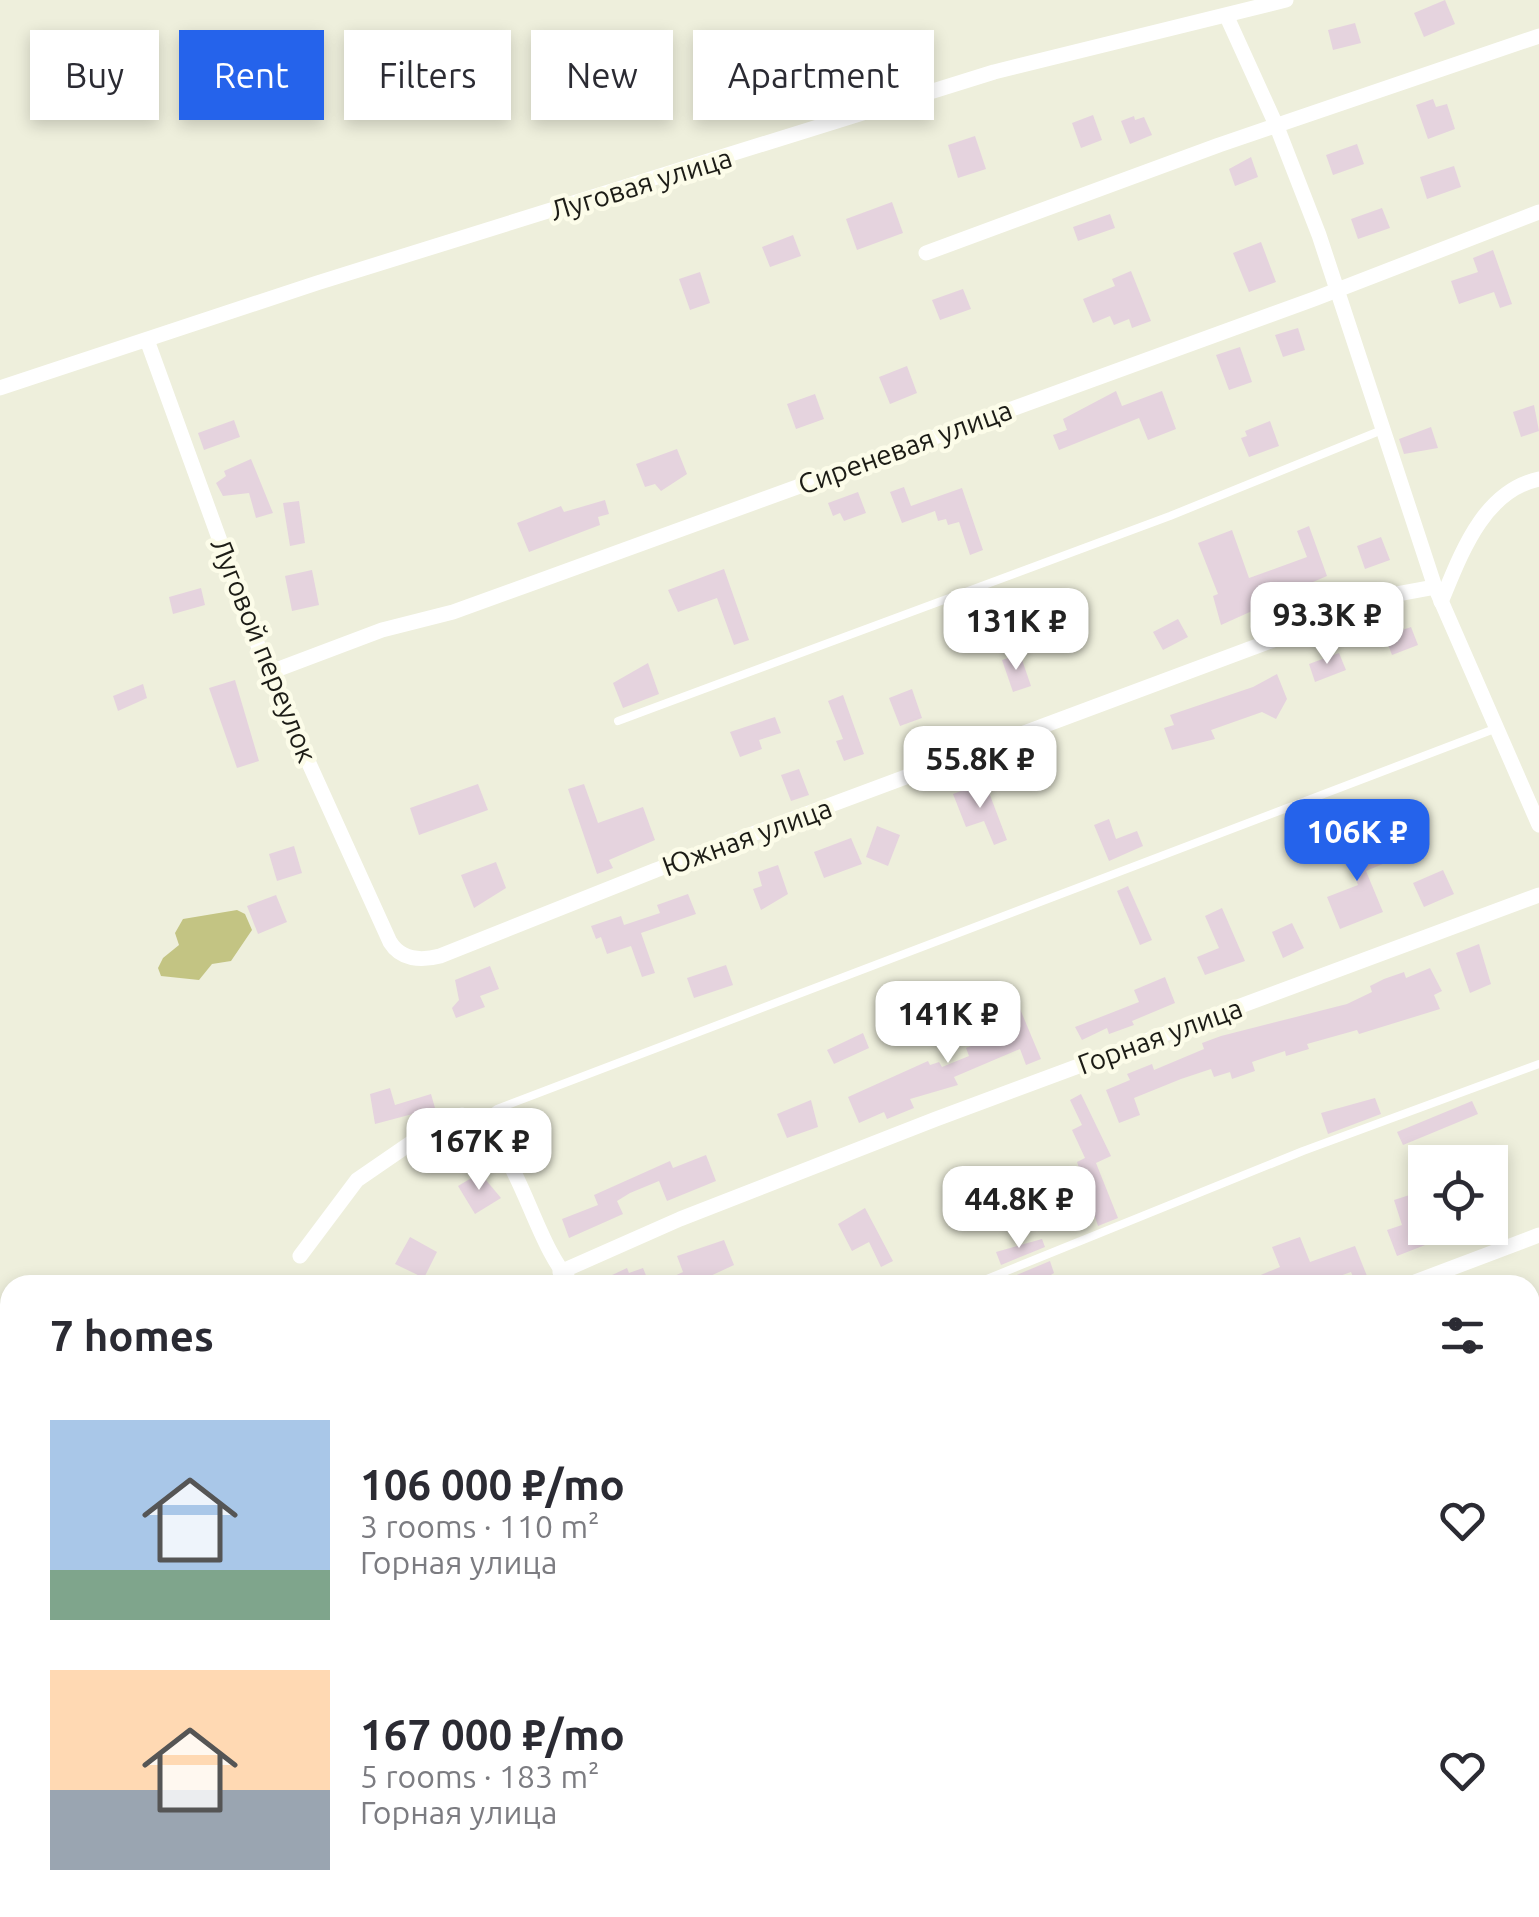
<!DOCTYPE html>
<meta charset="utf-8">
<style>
body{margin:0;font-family:Ubuntu,sans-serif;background:#f7f7f7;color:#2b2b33;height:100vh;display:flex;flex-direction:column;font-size:38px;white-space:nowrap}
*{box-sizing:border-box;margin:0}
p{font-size:32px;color:#7c7c81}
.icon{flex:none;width:55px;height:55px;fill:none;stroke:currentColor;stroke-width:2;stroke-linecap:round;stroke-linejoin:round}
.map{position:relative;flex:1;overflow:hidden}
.drawer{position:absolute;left:0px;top:1275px;width:1540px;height:642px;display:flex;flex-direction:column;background:#fff;border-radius:30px 30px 0 0;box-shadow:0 5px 15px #0003}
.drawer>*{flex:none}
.banner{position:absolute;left:30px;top:30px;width:1000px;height:90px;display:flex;gap:20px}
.fabs{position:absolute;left:1408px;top:1145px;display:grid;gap:20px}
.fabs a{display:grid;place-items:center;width:100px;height:100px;border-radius:0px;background:#fff;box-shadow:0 5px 15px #0003;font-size:50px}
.price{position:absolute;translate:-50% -85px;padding:0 22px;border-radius:20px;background:#fff;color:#222;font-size:32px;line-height:65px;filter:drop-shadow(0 2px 5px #0008)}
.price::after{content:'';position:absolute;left:50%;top:60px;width:30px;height:22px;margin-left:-15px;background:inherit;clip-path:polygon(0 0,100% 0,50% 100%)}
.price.selected{background:#2563eb;color:#fff}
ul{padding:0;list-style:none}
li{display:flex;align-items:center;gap:30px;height:250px;padding:0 50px}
li span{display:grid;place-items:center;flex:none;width:280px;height:200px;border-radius:0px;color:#555}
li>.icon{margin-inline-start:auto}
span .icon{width:120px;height:120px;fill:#fffc;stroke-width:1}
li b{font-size:42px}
h2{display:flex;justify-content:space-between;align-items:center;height:120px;padding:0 50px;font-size:42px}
.pill{padding:0 35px;border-radius:0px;background:#fff;box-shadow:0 5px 15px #0003;font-size:35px;line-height:90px}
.pill.selected{background:#2563eb;color:#fff}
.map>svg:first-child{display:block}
.green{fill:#c3c483}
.building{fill:#e5d3de}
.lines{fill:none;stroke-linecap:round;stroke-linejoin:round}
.service{stroke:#fff;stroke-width:8}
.minor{stroke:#fff;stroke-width:15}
.tertiary{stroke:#fff;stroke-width:18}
.labels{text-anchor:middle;stroke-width:9;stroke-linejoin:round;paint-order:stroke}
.street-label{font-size:28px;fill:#1c1c16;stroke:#fcfce9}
</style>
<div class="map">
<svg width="1539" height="1917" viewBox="0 0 1539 1917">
<rect width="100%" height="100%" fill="#eeefdc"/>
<path class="green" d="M237 910 245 914 252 930 231 961 212 964 199 980 161 976 158 968 163 958 179 945 175 933 183 919Z"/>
<g class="building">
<path d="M1445 0 1455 24 1424 37 1414 13Z"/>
<path d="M1355 23 1361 43 1333 50 1328 30Z"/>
<path d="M1433 99 1436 107 1447 104 1455 129 1428 139 1416 105Z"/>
<path d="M1093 115 1102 140 1081 148 1072 123Z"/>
<path d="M1134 116 1135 120 1144 117 1152 135 1130 144 1121 121Z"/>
<path d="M975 136 986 169 958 178 948 145Z"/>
<path d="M1357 144 1364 164 1333 175 1326 155Z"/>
<path d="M1251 157 1258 177 1235 186 1229 169Z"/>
<path d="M1454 166 1461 187 1427 199 1420 177Z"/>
<path d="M892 202 903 233 857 250 846 219Z"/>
<path d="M1382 208 1390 228 1358 239 1351 219Z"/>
<path d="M1110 214 1115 228 1078 241 1073 227Z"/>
<path d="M793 235 801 256 770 267 762 247Z"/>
<path d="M1261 242 1276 282 1249 292 1233 253Z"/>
<path d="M1493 250 1512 304 1500 308 1494 292 1459 304 1451 281 1478 272 1473 258Z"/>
<path d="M1131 271 1151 321 1132 328 1129 319 1114 325 1110 316 1093 323 1083 299 1115 286 1112 279Z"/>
<path d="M700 272 710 303 690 310 679 279Z"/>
<path d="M963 289 971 309 940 320 932 300Z"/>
<path d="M1298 328 1305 350 1283 357 1275 335Z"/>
<path d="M1240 347 1252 382 1229 390 1216 355Z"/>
<path d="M907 366 917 393 890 404 879 377Z"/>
<path d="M1116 391 1122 406 1162 391 1176 429 1148 440 1139 418 1059 450 1053 435 1067 430 1063 419Z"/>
<path d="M815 394 824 419 796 429 787 404Z"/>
<path d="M1534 405 1539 431 1521 437 1513 412Z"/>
<path d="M234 420 240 437 204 450 198 433Z"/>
<path d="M1270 421 1279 446 1249 457 1241 438 1247 436 1245 431Z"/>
<path d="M1431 427 1438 448 1404 454 1399 439Z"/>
<path d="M677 449 687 474 661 491 655 484 645 487 636 464Z"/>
<path d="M251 459 273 513 256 518 249 493 223 496 216 483 226 476 224 471Z"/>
<path d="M904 487 911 506 962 488 983 550 970 555 959 522 948 525 946 519 938 521 935 511 902 523 890 492Z"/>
<path d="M858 492 866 513 844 521 840 513 833 516 828 503Z"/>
<path d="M605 500 609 514 598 517 600 525 529 552 517 523 561 506 564 512Z"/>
<path d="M299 501 305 543 290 546 283 503Z"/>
<path d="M1309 526 1327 576 1278 597 1284 617 1267 623 1261 607 1221 625 1213 596 1218 594 1198 543 1232 530 1249 578 1307 557 1297 531Z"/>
<path d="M1381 537 1390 560 1365 569 1357 546Z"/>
<path d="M724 569 749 640 734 645 717 598 678 612 668 590Z"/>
<path d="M312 570 319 605 292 611 285 576Z"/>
<path d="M201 588 205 605 173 614 169 597Z"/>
<path d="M1178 619 1188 637 1163 650 1153 632Z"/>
<path d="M1411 627 1418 645 1392 655 1385 636Z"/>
<path d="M1339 653 1346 670 1315 682 1309 664Z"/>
<path d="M1020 654 1031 686 1013 692 1002 660Z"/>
<path d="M648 663 659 694 623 708 613 683Z"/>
<path d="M1277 674 1287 699 1276 719 1262 712 1211 730 1215 739 1172 750 1164 728 1174 725 1170 715 1253 687Z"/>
<path d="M235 680 259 761 237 768 209 688Z"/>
<path d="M143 684 147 698 118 711 113 696Z"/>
<path d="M912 689 922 718 900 726 889 698Z"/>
<path d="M843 695 864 754 844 761 836 741 843 739 828 701Z"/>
<path d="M775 717 781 733 759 740 762 749 740 757 730 732Z"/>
<path d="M799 769 809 795 791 801 781 775Z"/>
<path d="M985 782 1007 840 994 845 984 821 966 827 953 794Z"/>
<path d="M478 784 488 810 419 835 410 808Z"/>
<path d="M584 784 598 823 643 807 655 840 609 860 613 868 597 874 568 789Z"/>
<path d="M1109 819 1116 839 1137 831 1143 846 1109 861 1094 825Z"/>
<path d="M877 826 900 835 888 866 866 857Z"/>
<path d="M1351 826 1363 857 1384 848 1390 861 1366 871 1383 912 1340 929 1327 897 1358 885 1338 831Z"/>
<path d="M851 838 862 864 824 878 814 852Z"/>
<path d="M294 846 302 873 277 881 269 854Z"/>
<path d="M496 862 506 888 474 908 461 875Z"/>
<path d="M778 865 788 894 761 910 753 889 762 886 758 872Z"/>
<path d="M1443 870 1454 894 1424 907 1413 883Z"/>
<path d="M1128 886 1152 940 1140 945 1117 891Z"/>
<path d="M688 894 696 914 641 933 655 973 642 977 631 946 607 954 601 937 596 939 591 926 621 916 624 925 660 913 657 905Z"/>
<path d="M276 895 287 922 258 934 247 906Z"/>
<path d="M1222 908 1245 961 1205 975 1197 957 1219 948 1205 916Z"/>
<path d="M1292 923 1304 948 1283 958 1272 932Z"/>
<path d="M1479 944 1491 984 1470 993 1456 953Z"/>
<path d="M726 965 733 985 694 998 687 978Z"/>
<path d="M490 966 499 989 480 996 485 1007 456 1018 452 1008 459 1000 455 980Z"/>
<path d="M1430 968 1442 991 1434 995 1440 1009 1359 1034 1357 1030 1307 1044 1309 1049 1286 1056 1285 1051 1252 1062 1255 1071 1232 1079 1230 1072 1214 1077 1211 1069 1181 1079 1134 1098 1140 1115 1119 1123 1106 1090 1130 1080 1127 1074 1152 1064 1154 1070 1204 1049 1202 1043 1221 1036 1347 1004 1372 992 1370 986 1384 979 1404 972 1406 978Z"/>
<path d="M1165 977 1175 1003 1132 1021 1134 1025 1109 1034 1107 1028 1082 1040 1075 1027 1139 1002 1134 990Z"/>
<path d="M999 999 1006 1015 1020 1009 1041 1059 1026 1065 1020 1049 954 1077 958 1085 910 1099 914 1108 887 1119 884 1112 859 1123 848 1097 928 1061 930 1065 939 1062 942 1067 969 1056 966 1048 991 1038 978 1007Z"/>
<path d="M863 1033 869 1048 834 1064 827 1050Z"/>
<path d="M390 1088 395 1105 431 1094 435 1108 375 1124 370 1094Z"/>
<path d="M1081 1094 1111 1156 1096 1163 1118 1218 1098 1226 1077 1162 1085 1158 1072 1130 1082 1125 1070 1100Z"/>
<path d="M1375 1098 1381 1114 1328 1134 1321 1113Z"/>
<path d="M811 1100 818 1127 787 1138 777 1114Z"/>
<path d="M1472 1101 1478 1114 1403 1145 1397 1132Z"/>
<path d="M706 1155 716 1181 667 1201 659 1181 630 1193 617 1201 623 1214 569 1238 562 1219 598 1205 594 1195 670 1161 673 1168Z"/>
<path d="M1013 1169 1031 1208 1010 1217 992 1179Z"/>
<path d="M480 1173 501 1198 475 1214 458 1186Z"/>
<path d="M1422 1191 1425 1228 1468 1229 1457 1233 1459 1240 1446 1245 1443 1238 1397 1256 1387 1230 1402 1225 1394 1200Z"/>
<path d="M865 1208 893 1261 881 1267 869 1242 852 1251 838 1224Z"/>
<path d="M410 1237 437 1252 424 1278 395 1264Z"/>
<path d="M1300 1237 1310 1262 1355 1246 1367 1276 1355 1281 1351 1272 1326 1281 1324 1275 1303 1285H1237L1280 1267 1272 1247Z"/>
<path d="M1042 1239 1045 1247 1001 1265 996 1252Z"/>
<path d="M724 1240 734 1265 691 1285H655L683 1272 677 1256Z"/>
<path d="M1050 1261 1054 1273 1043 1280 1010 1285 1007 1279Z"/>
<path d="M627 1268 629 1273 643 1268 650 1285H591Z"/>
</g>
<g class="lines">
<g class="service">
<path d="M618 721 1170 516 1382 430"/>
<path d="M479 1122 497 1109 1497 728"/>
<path d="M972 1285 1303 1151 1539 1064"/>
<path d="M685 1908 695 1917"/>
<path d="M144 1917 146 1908"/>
</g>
<g class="minor">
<path d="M1227 17 1277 127 1319 235 1435 587 1539 825"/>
<path d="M926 253 1219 145 1539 36"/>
<path d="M147 340 268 673 390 942C401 960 421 961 440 956L656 870 1397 594 1435 587"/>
<path d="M0 388 317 283 994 72 1286 0"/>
<path d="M1441 602C1461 554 1483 491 1539 479"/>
<path d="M268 673 382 630 453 612 536 582 1314 299 1539 212"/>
<path d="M300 1256 357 1180 437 1125 462 1115C517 1129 531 1245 574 1285"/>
<path d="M560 1272 680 1219 936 1119 1539 895"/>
<path d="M1407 1285 1539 1235"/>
<path d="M1530 1517 1539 1521"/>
<path d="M579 1908 582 1917"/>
<path d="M1157 1917 1175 1908"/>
</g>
<g class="tertiary">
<path d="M1530 1764 1539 1751"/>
<path d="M1427 1917 1434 1908"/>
</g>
</g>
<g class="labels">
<g class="street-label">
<text transform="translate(641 184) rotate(-17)" y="10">Луговая улица</text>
<text transform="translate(905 447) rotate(-20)" y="10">Сиреневая улица</text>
<text transform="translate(264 650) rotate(68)" y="10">Луговой переулок</text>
<text transform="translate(747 837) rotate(-20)" y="10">Южная улица</text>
<text transform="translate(1160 1036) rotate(-20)" y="10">Горная улица</text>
</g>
</g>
</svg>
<div class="fabs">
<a><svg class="icon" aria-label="locate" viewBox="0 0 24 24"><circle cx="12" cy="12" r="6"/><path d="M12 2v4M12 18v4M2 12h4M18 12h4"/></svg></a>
</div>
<b class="price" style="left:1327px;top:667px">93.3K ₽</b>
<b class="price" style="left:1016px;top:673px">131K ₽</b>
<b class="price" style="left:980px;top:811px">55.8K ₽</b>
<b class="price selected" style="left:1357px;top:884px">106K ₽</b>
<b class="price" style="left:948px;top:1066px">141K ₽</b>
<b class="price" style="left:479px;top:1193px">167K ₽</b>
<b class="price" style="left:1019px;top:1251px">44.8K ₽</b>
<div class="banner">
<a class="pill">Buy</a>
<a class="pill selected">Rent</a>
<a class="pill">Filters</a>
<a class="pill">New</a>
<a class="pill">Apartment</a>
</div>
<section class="drawer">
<h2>7 homes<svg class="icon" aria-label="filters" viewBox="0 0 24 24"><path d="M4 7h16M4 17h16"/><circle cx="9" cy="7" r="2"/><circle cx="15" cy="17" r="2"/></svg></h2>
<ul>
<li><span style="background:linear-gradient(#a9c7e8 75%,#7fa58c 0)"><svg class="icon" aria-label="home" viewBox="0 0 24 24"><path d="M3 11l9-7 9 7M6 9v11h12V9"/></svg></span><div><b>106 000 ₽/mo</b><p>3 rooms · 110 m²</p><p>Горная улица</p></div><svg class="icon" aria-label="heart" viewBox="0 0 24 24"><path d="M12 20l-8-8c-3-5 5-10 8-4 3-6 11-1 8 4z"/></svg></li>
<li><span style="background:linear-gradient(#ffd9b3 60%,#9aa5b1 0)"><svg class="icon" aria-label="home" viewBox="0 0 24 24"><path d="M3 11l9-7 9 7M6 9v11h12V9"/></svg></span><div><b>167 000 ₽/mo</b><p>5 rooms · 183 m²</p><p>Горная улица</p></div><svg class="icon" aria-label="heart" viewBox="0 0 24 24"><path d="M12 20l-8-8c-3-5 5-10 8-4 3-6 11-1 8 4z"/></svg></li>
</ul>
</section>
</div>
